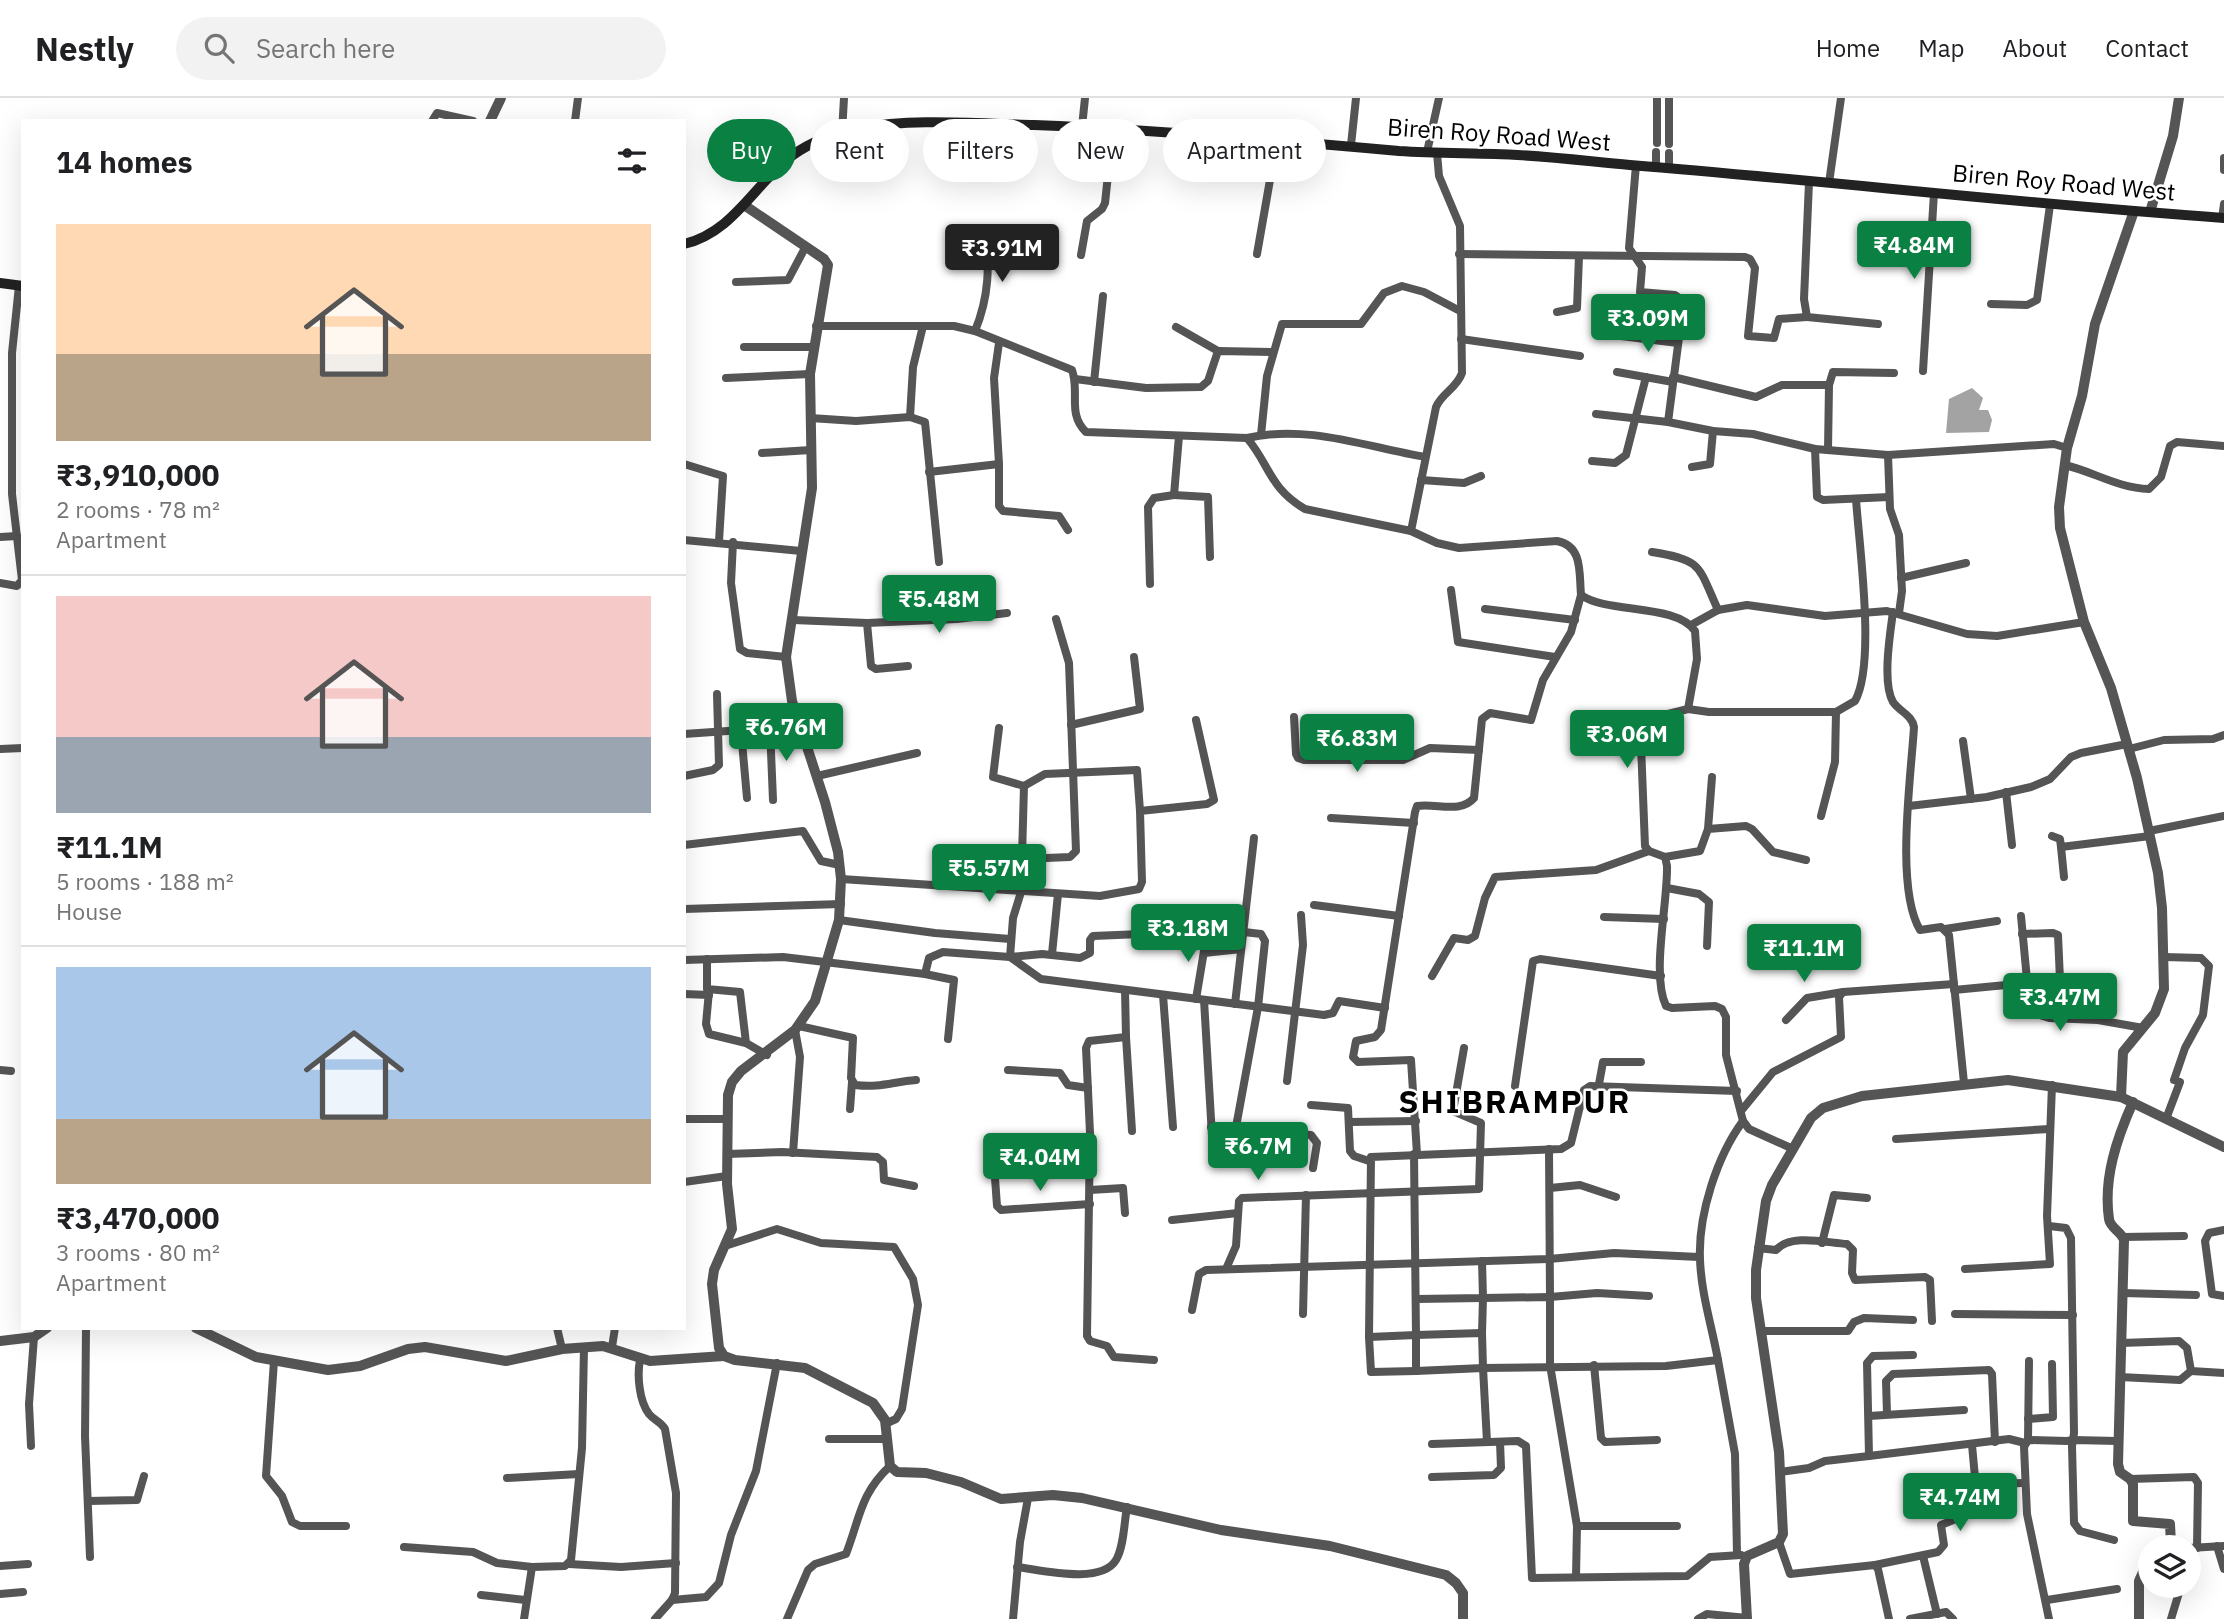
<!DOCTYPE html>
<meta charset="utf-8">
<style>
body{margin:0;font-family:"IBM Plex Sans",sans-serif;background:#f2f2f2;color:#202124;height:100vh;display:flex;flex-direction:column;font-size:26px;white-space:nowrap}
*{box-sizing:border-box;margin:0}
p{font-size:23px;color:#757577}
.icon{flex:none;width:38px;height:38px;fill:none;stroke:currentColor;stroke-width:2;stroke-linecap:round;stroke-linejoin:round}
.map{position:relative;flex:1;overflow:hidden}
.details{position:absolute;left:21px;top:21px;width:665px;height:1211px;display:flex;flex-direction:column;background:#fff;border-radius:0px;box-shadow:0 7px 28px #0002}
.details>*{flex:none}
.banner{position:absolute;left:707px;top:21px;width:665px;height:63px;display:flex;gap:14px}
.buttons{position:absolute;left:2138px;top:1437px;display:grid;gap:14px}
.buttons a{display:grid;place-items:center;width:63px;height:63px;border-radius:50%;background:#fff;box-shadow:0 7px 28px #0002;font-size:35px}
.price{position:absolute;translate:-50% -60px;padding:0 16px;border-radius:7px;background:#0b8043;color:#fff;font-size:23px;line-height:46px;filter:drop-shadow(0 2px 4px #0008)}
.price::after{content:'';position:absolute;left:50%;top:42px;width:21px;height:16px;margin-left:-10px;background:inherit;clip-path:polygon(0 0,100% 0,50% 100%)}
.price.selected{background:#222;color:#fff}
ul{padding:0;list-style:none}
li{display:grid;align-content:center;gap:14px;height:371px;padding:0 35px}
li+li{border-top:2px solid #e0e0e0}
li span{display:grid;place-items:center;height:217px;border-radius:0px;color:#555}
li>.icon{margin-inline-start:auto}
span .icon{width:126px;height:126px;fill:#fffc;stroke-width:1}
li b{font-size:30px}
h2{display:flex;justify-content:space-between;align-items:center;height:84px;padding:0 35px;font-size:30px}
.tag{padding:0 24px;border-radius:32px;background:#fff;box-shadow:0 7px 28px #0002;font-size:24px;line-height:63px}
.tag.selected{background:#0b8043;color:#fff}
header{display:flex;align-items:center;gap:42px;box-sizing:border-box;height:98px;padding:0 35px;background:#fff;border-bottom:2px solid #e0e0e0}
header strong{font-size:33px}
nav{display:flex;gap:38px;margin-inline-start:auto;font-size:24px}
.search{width:490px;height:63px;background:#f2f2f2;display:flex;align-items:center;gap:18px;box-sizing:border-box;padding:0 24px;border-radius:38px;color:#757577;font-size:26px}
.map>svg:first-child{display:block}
.water{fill:#a3a3a3}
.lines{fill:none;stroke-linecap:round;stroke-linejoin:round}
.minor{stroke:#555;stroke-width:8}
.tertiary{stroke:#555;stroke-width:10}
.secondary{stroke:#222;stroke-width:10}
.labels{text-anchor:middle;stroke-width:5;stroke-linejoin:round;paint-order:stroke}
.street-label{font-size:24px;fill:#000;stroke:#fff}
.district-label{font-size:32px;font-weight:bold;letter-spacing:2px;fill:#000;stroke:#fff}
</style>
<header>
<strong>Nestly</strong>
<div class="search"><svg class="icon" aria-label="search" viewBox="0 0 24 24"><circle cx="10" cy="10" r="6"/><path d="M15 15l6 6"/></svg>Search here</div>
<nav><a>Home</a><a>Map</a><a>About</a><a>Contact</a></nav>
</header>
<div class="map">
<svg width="2224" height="1521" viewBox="0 0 2224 1521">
<rect width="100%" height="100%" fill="#fff"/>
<path class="water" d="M1972 290 1983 300 1979 312H1988L1992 322 1989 334 1946 335 1949 301Z"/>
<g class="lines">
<g class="minor">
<path d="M1669 0V46"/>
<path d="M432 23 437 15 473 23"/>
<path d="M575 23 578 0"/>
<path d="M1082 29 1085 0"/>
<path d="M842 35 844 0"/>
<path d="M1657 45V0"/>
<path d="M1351 47 1356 0"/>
<path d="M1427 54 1439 0"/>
<path d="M2224 60V72"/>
<path d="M1636 67 1629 150 1642 169 1640 194 1675 197 1681 201 1683 209 1668 324 1713 333 1753 336 1815 351 1888 357"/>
<path d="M1656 69V54"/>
<path d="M1669 71V55"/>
<path d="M1809 84 1804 201 1807 219 1878 226"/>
<path d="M1829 85 1841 0"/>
<path d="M2222 120 2224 106"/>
<path d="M1257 156 1277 42"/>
<path d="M1459 156 1745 159 1750 161 1755 170 1748 238 1774 240 1779 221 1807 219"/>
<path d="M1081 157 1087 123 1102 111 1105 105 1113 30"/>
<path d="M736 184 788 182 806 148"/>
<path d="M1991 206 2027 207 2037 202 2050 107"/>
<path d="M1557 214 1577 210 1579 158"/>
<path d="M816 228H954L975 233 1072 272C1080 294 1067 316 1086 334L1247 340C1270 367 1269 390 1305 411L1411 433 1436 309C1442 295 1457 290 1462 275L1460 128 1439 78 1437 55"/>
<path d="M1176 229 1218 253"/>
<path d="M975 233C989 199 990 168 985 133"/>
<path d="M1621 238 1678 245"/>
<path d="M1461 241 1580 258"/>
<path d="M744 249H812"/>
<path d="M1923 273 1934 95"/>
<path d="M1617 274 1673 284"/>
<path d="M1673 279 1756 299 1782 287H1829"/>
<path d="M726 280 810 276"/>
<path d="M1075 281 1146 290 1201 289 1208 283 1218 253 1272 254"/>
<path d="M1094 284 1103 198"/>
<path d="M1596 316 1668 324"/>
<path d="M910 319 913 269 923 228"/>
<path d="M810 320 856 323 910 319 925 324 939 464"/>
<path d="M1261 337 1267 278 1282 226H1361L1384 195 1402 188 1424 194 1460 213"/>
<path d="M1179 338 1174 397 1208 399 1210 459"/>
<path d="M1247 340C1308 326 1366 349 1425 359"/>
<path d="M1815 351 1817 399 1823 402 1889 399"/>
<path d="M1828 352 1829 287 1833 274 1894 275"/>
<path d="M762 355 811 352"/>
<path d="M1592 363 1615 365 1626 357 1646 279"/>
<path d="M684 366 723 378 719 443"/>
<path d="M999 366V408L1003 413 1059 418 1068 432"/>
<path d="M2065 367C2094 374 2118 390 2149 391L2161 379 2170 348 2177 344 2224 348"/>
<path d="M1692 369 1710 366 1713 333"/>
<path d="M929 374 999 366 994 280 999 245"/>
<path d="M1421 382 1464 385 1481 378"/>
<path d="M1411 433 1437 445 1459 450 1557 443C1583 448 1579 474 1581 497 1607 516 1676 505 1695 533L1697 561 1688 611 1656 619 1641 647 1645 748 1649 753 1665 759 1667 768C1668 805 1651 876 1666 908L1672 910 1715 908 1722 911 1726 919V957L1743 1023 1749 1031 1791 1050"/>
<path d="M0 439 17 438"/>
<path d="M684 442 801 453"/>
<path d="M733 444 731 485 740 551 747 555 786 559"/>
<path d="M1652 454C1703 462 1698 468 1718 512"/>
<path d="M1901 480 1966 465"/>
<path d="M0 485 17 488 22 482 12 396V255L19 188"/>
<path d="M1150 486 1148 409 1154 400 1174 397"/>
<path d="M1451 492 1458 544 1555 559"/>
<path d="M1485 511 1575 522"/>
<path d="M1893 514C1890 536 1882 585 1893 604 1900 614 1912 617 1914 629 1911 679 1895 790 1920 832L1941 829 1949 837 1964 985"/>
<path d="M1899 515 1902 493 1899 437 1890 411 1888 357 2054 346 2067 350"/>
<path d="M793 522 867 525 871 568 876 571 908 568"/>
<path d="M867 525 957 521 1007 515"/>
<path d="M1691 527 1718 512 1747 507 1825 518 1887 513 1967 536 1997 538 2084 524"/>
<path d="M1688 611 1709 614H1836L1855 603C1876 566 1859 447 1856 401"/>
<path d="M1294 619 1296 656 1298 660 1304 662H1403L1430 650 1479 652"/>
<path d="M1603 624 1625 629 1644 638"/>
<path d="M1071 627 1140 611 1134 559"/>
<path d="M770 630 773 702"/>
<path d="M999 630 993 679 1024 688"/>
<path d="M741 633 747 700"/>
<path d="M684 636 798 628"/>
<path d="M1963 643 1971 701"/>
<path d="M0 651 23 650"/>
<path d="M2129 651 2164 642 2213 641 2224 637"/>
<path d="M684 678 713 672 719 667 717 596"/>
<path d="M817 678 917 655"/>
<path d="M2006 694 2012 747"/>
<path d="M1909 708 1987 699 2031 689 2050 681 2071 659 2081 655 2127 646"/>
<path d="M1140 713 1137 672 1045 676 1024 688 1021 794 1013 820 1010 859 1042 856 1080 860 1090 855V842L1093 838 1141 836 1205 817 1207 835 1196 901"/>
<path d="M1821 718 1835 664 1836 614"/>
<path d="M1331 720 1414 725"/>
<path d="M1708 731 1712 679"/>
<path d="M2149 733 2224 718"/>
<path d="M2052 738 2060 741 2061 749 2150 738"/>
<path d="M684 747 803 733 821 763 840 767"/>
<path d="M2061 749 2064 779"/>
<path d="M1665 759 1700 753 1708 731 1746 728 1752 731 1773 754 1806 762"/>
<path d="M1023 761 1070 759 1076 753 1069 565 1056 521"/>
<path d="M841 781 1100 798 1139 791 1142 784 1140 713 1207 706 1214 702 1196 622"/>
<path d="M1667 790 1699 796 1709 804 1707 848"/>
<path d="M1314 807 1399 818"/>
<path d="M684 811 841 806"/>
<path d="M2021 818 2030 914 2049 920 2098 922 2143 930"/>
<path d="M1604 819 1664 821"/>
<path d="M839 822 935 835 1010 841"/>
<path d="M1945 831 1997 823"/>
<path d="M2022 836 2053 835 2058 837 2060 882"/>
<path d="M1204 855 1241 851"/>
<path d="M1052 856 1058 796"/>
<path d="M2164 859 2201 860 2209 868 2203 917 2185 950 2174 982 2180 984 2166 1021"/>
<path d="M707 861V891L740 894 746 945 767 957"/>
<path d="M684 862 783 859 925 876 929 860 943 854 1010 859 1041 881 1324 917 1333 915 1339 903 1385 910"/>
<path d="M925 876 954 882 948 941"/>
<path d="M1432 878 1454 840 1468 842 1475 838 1485 800 1495 779 1596 772 1649 753"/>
<path d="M1125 892 1126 939 1089 943 1086 950 1090 1035 1087 1238 1090 1243 1107 1248 1114 1259 1154 1262"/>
<path d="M1954 892 2027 885"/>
<path d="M709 893 706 926 709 936 746 945"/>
<path d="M684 896 709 897"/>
<path d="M1163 897 1173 1029"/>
<path d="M1204 902 1213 1055"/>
<path d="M1235 906 1254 740"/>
<path d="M1786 922 1807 900 1843 894"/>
<path d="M799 928 853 940 851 980 855 987C880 990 892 984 916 982"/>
<path d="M1126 939 1132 1033"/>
<path d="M0 972 11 973"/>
<path d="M1008 972 1060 975 1068 987 1088 990"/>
<path d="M1287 983 1303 847 1301 817"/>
<path d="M1599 986 1603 964H1641"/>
<path d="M1515 988 1533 863 1540 861 1661 878"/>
<path d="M1311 1007 1348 1010 1350 1053 1354 1058 1369 1063"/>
<path d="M850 1011 852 984"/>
<path d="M1741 1013 1773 974 1841 939 1839 899 1843 894 1954 886"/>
<path d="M684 1021H726"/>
<path d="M1350 1024 1416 1023"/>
<path d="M1211 1029 1311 1037 1317 1045 1313 1070"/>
<path d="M1236 1029 1258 909 1265 843 1261 836 1244 834"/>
<path d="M1896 1041 2049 1031"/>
<path d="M1549 1051 1550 1199 1597 1195 1649 1198"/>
<path d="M793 1055 800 959 795 932"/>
<path d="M727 1056 782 1054 877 1059 883 1064 884 1082 914 1088"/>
<path d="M1414 1056 1416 1237 1482 1235 1483 1270 1666 1268 1718 1262 1735 1356 1737 1456"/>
<path d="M1417 1056 1411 962 1358 964 1353 959 1356 943 1375 939 1381 932 1415 714 1417 708C1437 705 1460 716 1474 700L1482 621 1490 615 1531 622 1543 582 1571 534 1581 497"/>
<path d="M995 1080 997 1108 1001 1112 1090 1106"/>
<path d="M684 1084 727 1078"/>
<path d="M1550 1090 1580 1087 1616 1099"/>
<path d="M1090 1092 1123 1090 1125 1115"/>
<path d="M1172 1122 1238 1115"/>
<path d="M2049 1128 2066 1130 2071 1140 2074 1335 2073 1342 2067 1343 2028 1342 2024 1349 2027 1416 2049 1521"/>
<path d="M2224 1132 2209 1135 2205 1143 2212 1196 2224 1198"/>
<path d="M2123 1139 2184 1138"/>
<path d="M1822 1145 1834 1097 1867 1100"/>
<path d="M728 1147 777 1131 821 1145 894 1149 913 1181 918 1207 902 1311 896 1321 885 1326"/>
<path d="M1758 1150 1776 1152C1791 1135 1827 1145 1847 1146L1853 1152 1852 1175 1855 1182 1925 1179 1930 1182 1932 1223"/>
<path d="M1226 1171 1236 1148 1239 1103 1242 1100 1479 1091 1481 1025 1453 1013 1464 950"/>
<path d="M1965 1171 2050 1166 2047 1118 2052 987"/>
<path d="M2123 1195 2196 1197"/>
<path d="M1416 1201 1483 1200 1482 1163"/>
<path d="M1192 1212 1199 1176 1206 1172 1549 1161 1614 1155 1699 1159"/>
<path d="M1303 1216 1306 1097"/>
<path d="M1955 1216 2073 1217"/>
<path d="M86 1230 85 1338 90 1459"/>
<path d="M557 1230 562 1251"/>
<path d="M1760 1233H1848L1854 1224 1864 1220 1913 1222"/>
<path d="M1482 1235 1483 1200 1550 1199V1267L1577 1428"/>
<path d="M1369 1239 1371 1274 1416 1273"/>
<path d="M2121 1245 2179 1243 2187 1250 2191 1273 2224 1275"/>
<path d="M612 1249 615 1230"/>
<path d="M640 1262C637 1277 639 1303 649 1316 654 1322 661 1324 665 1331L676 1395 675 1495 672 1502 655 1521"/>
<path d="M1718 1262C1712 1229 1701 1195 1700 1161 1698 1117 1717 1058 1743 1023"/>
<path d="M274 1263 266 1378 282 1398 292 1424 300 1428H346"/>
<path d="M1594 1267 1601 1340 1605 1344 1657 1342"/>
<path d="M2120 1279 2180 1282 2191 1273"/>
<path d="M1887 1316 1886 1283 1893 1276 1989 1272 1992 1276 1995 1344"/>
<path d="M1869 1318 1964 1312"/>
<path d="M2028 1321 2053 1319 2052 1266"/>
<path d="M829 1341H887"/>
<path d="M2028 1342 2029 1263"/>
<path d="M1487 1344 1483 1270 1416 1273V1237L1369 1239 1371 1059 1561 1051 1571 1045 1584 992 1590 988 1737 993"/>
<path d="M1432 1346 1518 1343 1526 1348 1532 1480 1687 1478 1710 1459 1741 1457"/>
<path d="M31 1348 29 1306 34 1239"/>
<path d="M1869 1358 2009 1341 2025 1345"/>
<path d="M1780 1374 1809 1370 1825 1363 1869 1358 1867 1265 1873 1258 1913 1257"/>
<path d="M1432 1379 1494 1377 1501 1370 1500 1344"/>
<path d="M507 1380 579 1376"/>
<path d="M2130 1381 2194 1379 2198 1385 2197 1450"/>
<path d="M1977 1386 2025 1385"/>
<path d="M88 1403 137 1402 144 1378"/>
<path d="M2114 1442 2080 1433 2074 1425 2072 1348 2073 1342 2118 1343"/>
<path d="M1779 1444 1790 1476 1875 1467 1878 1471 1889 1521"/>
<path d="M2217 1448 2224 1471"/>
<path d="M404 1449 473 1454 497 1465 532 1469"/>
<path d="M2189 1450 2224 1448"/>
<path d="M1923 1458 1937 1516"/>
<path d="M569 1466 621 1469 676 1465"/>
<path d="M1875 1467 1938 1454 1944 1447 1941 1427 1978 1412 1972 1347"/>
<path d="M0 1468 28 1466"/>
<path d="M1017 1469C1042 1472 1101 1487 1116 1462 1124 1449 1124 1425 1127 1409"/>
<path d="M1576 1478 1577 1428H1677"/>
<path d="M0 1496 23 1494"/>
<path d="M481 1497 525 1502"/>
<path d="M672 1502 706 1499 719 1485 731 1437 756 1373 777 1265"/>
<path d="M2047 1502 2117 1491"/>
<path d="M524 1521 532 1469 565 1468 571 1462 582 1350 584 1249"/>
<path d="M787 1521 808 1472 815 1466 846 1456C860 1420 860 1396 890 1368"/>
<path d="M1013 1521 1020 1444 1028 1400"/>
<path d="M1698 1521 1707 1516 1747 1520"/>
<path d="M1910 1521 1946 1514 1953 1521"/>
<path d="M2171 1521 2181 1488"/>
</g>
<g class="tertiary">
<path d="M490 23 501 0"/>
<path d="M744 107 824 161 828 167 810 276 812 390 786 559 792 603 825 704 838 754 841 781 839 822 815 903 795 932 741 973 732 984 728 997 727 1086 732 1131 714 1172 712 1186 719 1250 724 1258 735 1262 805 1270 873 1305 885 1322 890 1368 897 1374 926 1375 961 1384 1001 1401 1053 1397 1082 1400 1221 1432 1330 1448 1446 1477 1456 1485 1463 1495V1521"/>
<path d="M2150 114 2173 38 2179 0"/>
<path d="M2121 999 2123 954 2155 915 2164 891 2162 810 2158 775 2137 680 2111 590 2084 524 2060 430 2059 409 2067 350 2082 298 2095 226 2134 113"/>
<path d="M2133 1004C2117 1040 2103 1080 2109 1121 2110 1130 2121 1133 2124 1142L2118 1366 2120 1374 2130 1381 2133 1386V1423L2170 1426 2171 1446 2157 1449"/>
<path d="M196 1230 256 1259 328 1272 360 1268 408 1251 425 1249 506 1263 562 1251 603 1248 650 1263 724 1258"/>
<path d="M0 1243 34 1239 47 1230"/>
<path d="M1747 1521 1744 1466 1747 1458 1779 1444 1783 1436 1779 1354 1756 1200V1172L1766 1103 1772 1087 1811 1020 1823 1010 1862 998 2008 982 2121 999 2224 1049"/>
<path d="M2139 1521V1483L2151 1456"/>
</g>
<g class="secondary">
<path d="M684 146C734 134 754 86 793 57 812 43 836 35 859 30 915 20 978 26 1034 27 1156 32 1277 42 1399 53 1431 55 1463 55 1495 56 1540 57 1585 63 1630 67 1828 83 2026 106 2224 120"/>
<path d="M0 185 23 188"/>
</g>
</g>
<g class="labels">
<g class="street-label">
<text transform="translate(1499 37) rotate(4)" y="8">Biren Roy Road West</text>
<text transform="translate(2064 85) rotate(5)" y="8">Biren Roy Road West</text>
</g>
<g class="district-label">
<text x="1515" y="1015">SHIBRAMPUR</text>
</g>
</g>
</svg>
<div class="buttons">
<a><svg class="icon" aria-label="layers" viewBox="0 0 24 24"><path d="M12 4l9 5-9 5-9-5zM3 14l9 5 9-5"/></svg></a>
</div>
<b class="price" style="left:1914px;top:183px">₹4.84M</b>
<b class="price selected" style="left:1002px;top:186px">₹3.91M</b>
<b class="price" style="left:1648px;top:256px">₹3.09M</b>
<b class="price" style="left:939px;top:537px">₹5.48M</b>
<b class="price" style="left:786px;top:665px">₹6.76M</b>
<b class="price" style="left:1627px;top:672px">₹3.06M</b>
<b class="price" style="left:1357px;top:676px">₹6.83M</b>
<b class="price" style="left:989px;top:806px">₹5.57M</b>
<b class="price" style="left:1188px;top:866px">₹3.18M</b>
<b class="price" style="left:1804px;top:886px">₹11.1M</b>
<b class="price" style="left:2060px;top:935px">₹3.47M</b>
<b class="price" style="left:1258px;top:1084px">₹6.7M</b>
<b class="price" style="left:1040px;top:1095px">₹4.04M</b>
<b class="price" style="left:1960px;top:1435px">₹4.74M</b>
<div class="banner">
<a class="tag selected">Buy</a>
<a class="tag">Rent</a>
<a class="tag">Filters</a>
<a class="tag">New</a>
<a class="tag">Apartment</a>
</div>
<section class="details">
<h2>14 homes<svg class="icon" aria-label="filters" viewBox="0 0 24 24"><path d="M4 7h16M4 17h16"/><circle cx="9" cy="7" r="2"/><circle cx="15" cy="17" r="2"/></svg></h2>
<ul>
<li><span style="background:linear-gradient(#ffd9b3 60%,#b9a48a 0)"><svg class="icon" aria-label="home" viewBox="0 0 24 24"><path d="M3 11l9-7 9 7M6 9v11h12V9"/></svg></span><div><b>₹3,910,000</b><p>2 rooms · 78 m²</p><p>Apartment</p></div></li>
<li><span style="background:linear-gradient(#f6c9c9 65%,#9aa5b1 0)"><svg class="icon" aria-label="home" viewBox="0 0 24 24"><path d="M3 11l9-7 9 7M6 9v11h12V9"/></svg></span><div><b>₹11.1M</b><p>5 rooms · 188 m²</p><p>House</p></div></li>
<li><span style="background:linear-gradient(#a9c7e8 70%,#b9a48a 0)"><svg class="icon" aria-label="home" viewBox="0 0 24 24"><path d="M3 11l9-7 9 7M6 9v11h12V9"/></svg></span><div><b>₹3,470,000</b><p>3 rooms · 80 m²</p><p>Apartment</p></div></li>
</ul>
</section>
</div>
